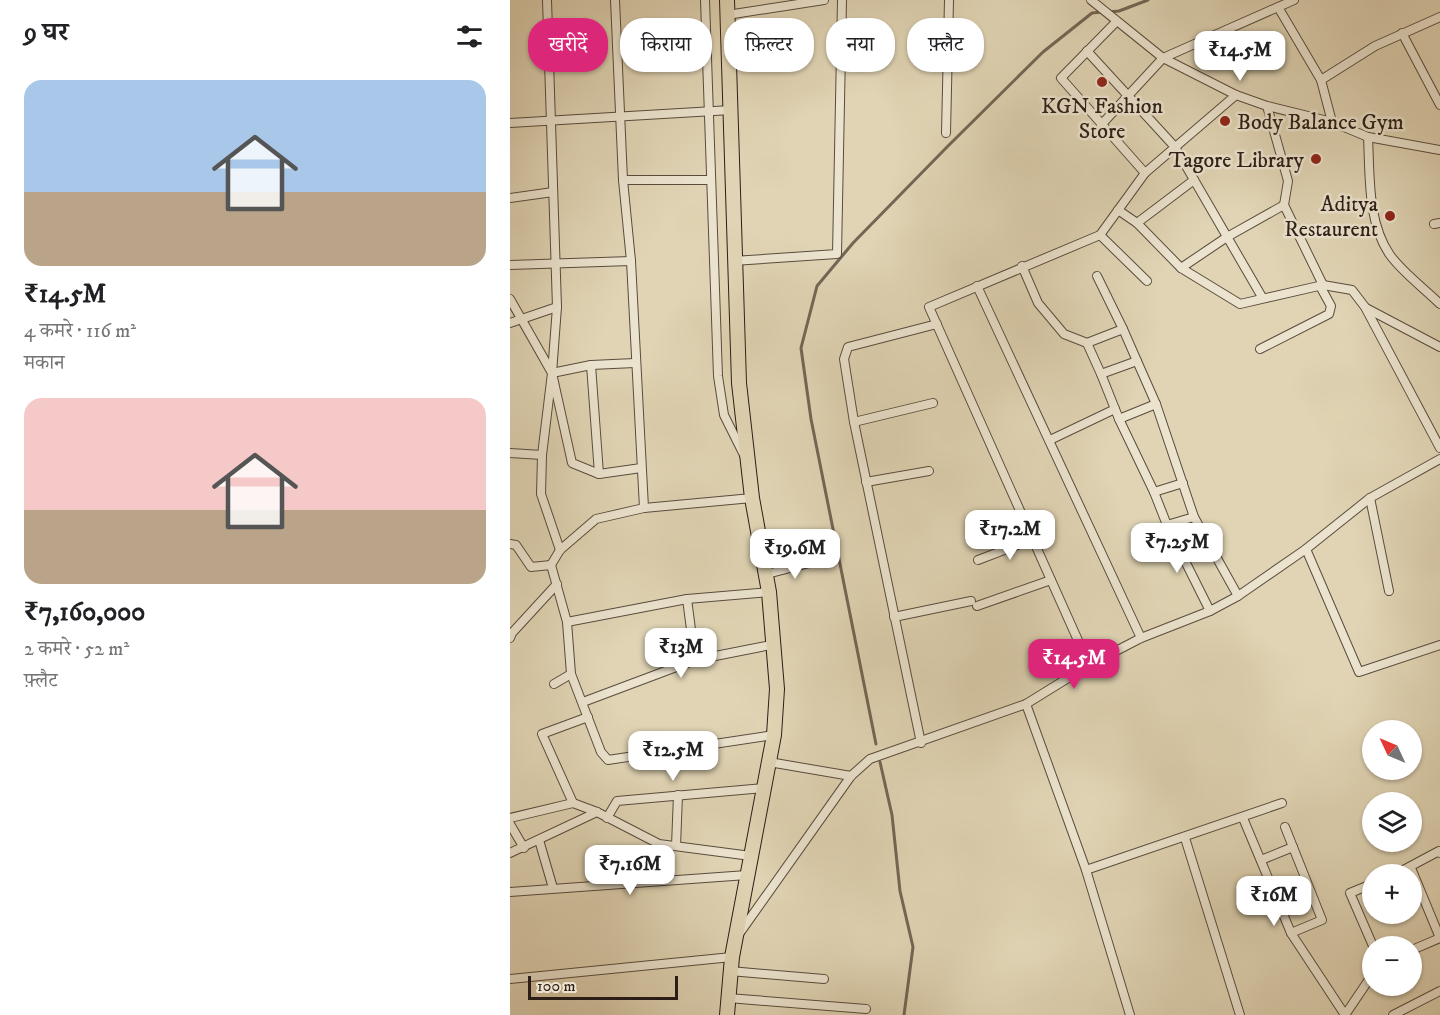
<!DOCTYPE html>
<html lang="hi">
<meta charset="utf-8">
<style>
body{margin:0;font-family:"IM FELL DW Pica","Noto Serif Devanagari",serif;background:#f2f2f2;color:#202124;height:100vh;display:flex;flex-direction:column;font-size:22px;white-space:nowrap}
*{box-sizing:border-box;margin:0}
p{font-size:20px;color:#757577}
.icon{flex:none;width:33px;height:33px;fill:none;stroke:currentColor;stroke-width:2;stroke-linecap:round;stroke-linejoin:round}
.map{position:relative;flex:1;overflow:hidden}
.sheet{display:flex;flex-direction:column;background:#fff;width:510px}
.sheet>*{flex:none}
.hud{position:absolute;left:18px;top:18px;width:570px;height:54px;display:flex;gap:12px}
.needle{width:39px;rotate:314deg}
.tools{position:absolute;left:852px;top:720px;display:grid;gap:12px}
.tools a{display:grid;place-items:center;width:60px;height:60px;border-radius:50%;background:#fff;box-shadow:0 2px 4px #0004;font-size:30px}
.scale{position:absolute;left:18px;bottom:15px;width:150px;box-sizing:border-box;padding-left:6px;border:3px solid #2c1e17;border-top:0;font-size:16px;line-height:21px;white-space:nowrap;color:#2c1e17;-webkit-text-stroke:4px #ebe3ce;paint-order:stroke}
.price{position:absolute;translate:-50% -51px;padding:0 14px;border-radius:12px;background:#fff;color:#222;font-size:20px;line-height:39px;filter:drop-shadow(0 2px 3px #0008)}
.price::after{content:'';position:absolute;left:50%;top:36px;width:18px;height:14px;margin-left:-9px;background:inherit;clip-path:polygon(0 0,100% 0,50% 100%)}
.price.active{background:#db2777;color:#fff}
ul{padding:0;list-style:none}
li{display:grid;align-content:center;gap:12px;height:318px;padding:0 24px}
li span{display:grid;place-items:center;height:186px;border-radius:18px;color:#555}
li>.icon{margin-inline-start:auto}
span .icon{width:108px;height:108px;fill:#fffc;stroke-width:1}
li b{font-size:26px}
h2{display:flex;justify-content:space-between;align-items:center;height:72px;padding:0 24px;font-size:26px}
.chip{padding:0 21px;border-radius:24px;background:#fff;box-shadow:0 2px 4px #0004;font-size:21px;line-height:54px}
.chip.active{background:#db2777;color:#fff}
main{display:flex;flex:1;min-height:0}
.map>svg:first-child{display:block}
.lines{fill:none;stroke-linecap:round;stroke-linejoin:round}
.stream{stroke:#736655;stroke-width:3}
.minor-casing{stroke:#594c3e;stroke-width:10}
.primary-casing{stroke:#2c1e17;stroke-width:16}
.minor{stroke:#ebe3ce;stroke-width:8}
.primary{stroke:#e0d4b4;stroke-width:14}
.poi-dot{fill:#8f2418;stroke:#ebe3ce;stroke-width:2}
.labels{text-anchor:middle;stroke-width:5;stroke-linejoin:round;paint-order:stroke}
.poi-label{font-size:22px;fill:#2c1e17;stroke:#ebe3ce;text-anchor:end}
</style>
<main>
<section class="sheet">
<h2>9 घर<svg class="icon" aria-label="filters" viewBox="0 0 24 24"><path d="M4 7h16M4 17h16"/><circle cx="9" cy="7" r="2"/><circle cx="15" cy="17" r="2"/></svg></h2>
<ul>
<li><span style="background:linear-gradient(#a9c7e8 60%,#b9a48a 0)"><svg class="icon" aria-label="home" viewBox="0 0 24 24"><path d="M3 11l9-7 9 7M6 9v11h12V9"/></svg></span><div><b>₹14.5M</b><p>4 कमरे · 116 m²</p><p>मकान</p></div></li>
<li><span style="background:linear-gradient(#f6c9c9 60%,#b9a48a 0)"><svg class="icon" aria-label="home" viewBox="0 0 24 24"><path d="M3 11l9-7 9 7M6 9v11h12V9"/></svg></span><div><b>₹7,160,000</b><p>2 कमरे · 52 m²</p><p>फ़्लैट</p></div></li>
</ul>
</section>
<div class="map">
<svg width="930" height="1015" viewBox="0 0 930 1015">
<rect width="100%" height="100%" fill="#e0d4b4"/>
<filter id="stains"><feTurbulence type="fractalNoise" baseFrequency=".00333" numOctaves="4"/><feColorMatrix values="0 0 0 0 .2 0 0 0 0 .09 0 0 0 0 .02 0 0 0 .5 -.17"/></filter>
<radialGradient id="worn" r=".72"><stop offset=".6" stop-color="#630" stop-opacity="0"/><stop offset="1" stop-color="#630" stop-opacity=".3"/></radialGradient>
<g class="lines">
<g class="stream">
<path d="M598 12 609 11 638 0"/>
<path d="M366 744 301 419 291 348 307 286 343 243 438 146 533 52 582 13 592 12"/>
<path d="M370 762 382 815 390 891 403 947 394 1015"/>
</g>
<g class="minor-casing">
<g id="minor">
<path d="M37 0 47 307 42 373 32 455 31 494 50 550"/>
<path d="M105 0 113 180 121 261 134 508"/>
<path d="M195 0 208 376 214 415 235 457"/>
<path d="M581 0 653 58 726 95 757 106 822 122 858 137 930 150"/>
<path d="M768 7 811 80 822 122"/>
<path d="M217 15 314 0"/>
<path d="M606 22 551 78 635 173"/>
<path d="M892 33 930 105"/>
<path d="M577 51 665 147 752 297"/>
<path d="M811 80 865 46 930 17"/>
<path d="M757 106 778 181 774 205 813 285"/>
<path d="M0 123 221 110"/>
<path d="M591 125 653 58 784 0"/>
<path d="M436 133 439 0"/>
<path d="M858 137C860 174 857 222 880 255 893 273 914 288 930 304"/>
<path d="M113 180H201"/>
<path d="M0 198 43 192"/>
<path d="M608 210 627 223 671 268 730 304 813 285 842 290 855 307 930 448"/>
<path d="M627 223 684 180"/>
<path d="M924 224 930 223"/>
<path d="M590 235 637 281"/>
<path d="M223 261 327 254 332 0"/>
<path d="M0 265 121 261"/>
<path d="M512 266 528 303 554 334 577 343 613 329 587 276"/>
<path d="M671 268 717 237 774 205"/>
<path d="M467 286 631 638"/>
<path d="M0 299 42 373 62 463 89 474 131 468"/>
<path d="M856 308 930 347"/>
<path d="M0 323 47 307"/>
<path d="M577 343 591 374 627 361 613 329"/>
<path d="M750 349 819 314 821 306 810 286"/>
<path d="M81 365 89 474"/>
<path d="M42 373 81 365 125 363"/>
<path d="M591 374 609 419 646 404 627 361"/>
<path d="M609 419 644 492 673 483"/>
<path d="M344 422 334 359 338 347 427 324"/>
<path d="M540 440 605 409"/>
<path d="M0 453 32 455"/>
<path d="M356 482 419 471"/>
<path d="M644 492 657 525 684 517 646 404"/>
<path d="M242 498 134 508 86 519 50 550 41 565 57 622 61 674 91 752 98 760 264 735"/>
<path d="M860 498 879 591"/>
<path d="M684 517 728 596"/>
<path d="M657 525 700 611"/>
<path d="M0 544 6 545 21 567 41 565"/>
<path d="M796 549 849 672 930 645"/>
<path d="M468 560 523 539"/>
<path d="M257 574 307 561"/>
<path d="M177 599 185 660"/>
<path d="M467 606 541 580"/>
<path d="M384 617 461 601"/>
<path d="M57 622 177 599 259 592"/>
<path d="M0 638 2 633 47 584"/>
<path d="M579 665 419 307 590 235 635 173 726 95"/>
<path d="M44 684 61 674"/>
<path d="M73 702 185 660 266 644"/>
<path d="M516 704 576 870 620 1015"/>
<path d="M78 717 32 734 63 803 87 812 149 844 241 856"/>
<path d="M411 743 344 422 423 403"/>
<path d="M259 762 341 776"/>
<path d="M0 818 63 803"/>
<path d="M97 818 107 801 254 788"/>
<path d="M733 818 781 933 835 1015 862 975"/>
<path d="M0 824 14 848"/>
<path d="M775 827 812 920 781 933"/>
<path d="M675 838 730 1015"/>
<path d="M29 840 43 888"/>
<path d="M166 846 168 795"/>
<path d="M0 853 87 812"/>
<path d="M751 860 783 847"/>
<path d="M901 868 930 938"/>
<path d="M576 870 772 803"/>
<path d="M886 874 929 851 930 853"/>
<path d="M862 884 840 893 863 946"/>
<path d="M0 892 237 875"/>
<path d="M229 934 341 776 360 759 516 704 579 665 631 638 700 611 728 596 796 549 860 498 930 459"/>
<path d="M902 950 930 938"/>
<path d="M220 971 314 979"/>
<path d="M0 979 222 957"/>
<path d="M218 998 356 1009"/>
<path d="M883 1015 930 991"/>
</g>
</g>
<g class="primary-casing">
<path id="primary" d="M217 1015 222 957 264 735 267 689 259 592 242 498 229 383 217 0"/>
</g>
<use href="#minor" class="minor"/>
<use href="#primary" class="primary"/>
</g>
<g class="poi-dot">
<circle cx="592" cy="82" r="6"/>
<circle cx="715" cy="121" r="6"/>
<circle cx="806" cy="159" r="6"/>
<circle cx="880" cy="216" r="6"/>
</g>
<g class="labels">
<g class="poi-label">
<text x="592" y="113" text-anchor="middle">KGN Fashion<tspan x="592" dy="25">Store</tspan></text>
<text x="727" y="129" text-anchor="start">Body Balance Gym</text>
<text x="794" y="167">Tagore Library</text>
<text x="868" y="211">Aditya<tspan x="868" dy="25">Restaurent</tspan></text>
</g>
</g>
<rect width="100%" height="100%" filter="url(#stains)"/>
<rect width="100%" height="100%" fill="url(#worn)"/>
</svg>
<div class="tools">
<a><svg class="needle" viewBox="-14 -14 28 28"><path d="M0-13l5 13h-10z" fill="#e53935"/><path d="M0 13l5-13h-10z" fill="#757577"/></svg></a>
<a><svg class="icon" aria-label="layers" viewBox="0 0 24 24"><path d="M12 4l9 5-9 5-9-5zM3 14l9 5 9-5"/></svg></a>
<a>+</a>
<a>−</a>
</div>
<div class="scale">100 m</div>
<b class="price" style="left:730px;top:82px">₹14.5M</b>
<b class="price" style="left:500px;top:561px">₹17.2M</b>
<b class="price" style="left:667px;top:574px">₹7.25M</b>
<b class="price" style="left:285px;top:580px">₹19.6M</b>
<b class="price" style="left:171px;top:679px">₹13M</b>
<b class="price active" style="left:564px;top:690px">₹14.5M</b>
<b class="price" style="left:163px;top:782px">₹12.5M</b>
<b class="price" style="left:120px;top:896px">₹7.16M</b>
<b class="price" style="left:764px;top:927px">₹16M</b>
<div class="hud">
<a class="chip active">खरीदें</a>
<a class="chip">किराया</a>
<a class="chip">फ़िल्टर</a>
<a class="chip">नया</a>
<a class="chip">फ़्लैट</a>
</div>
</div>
</main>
